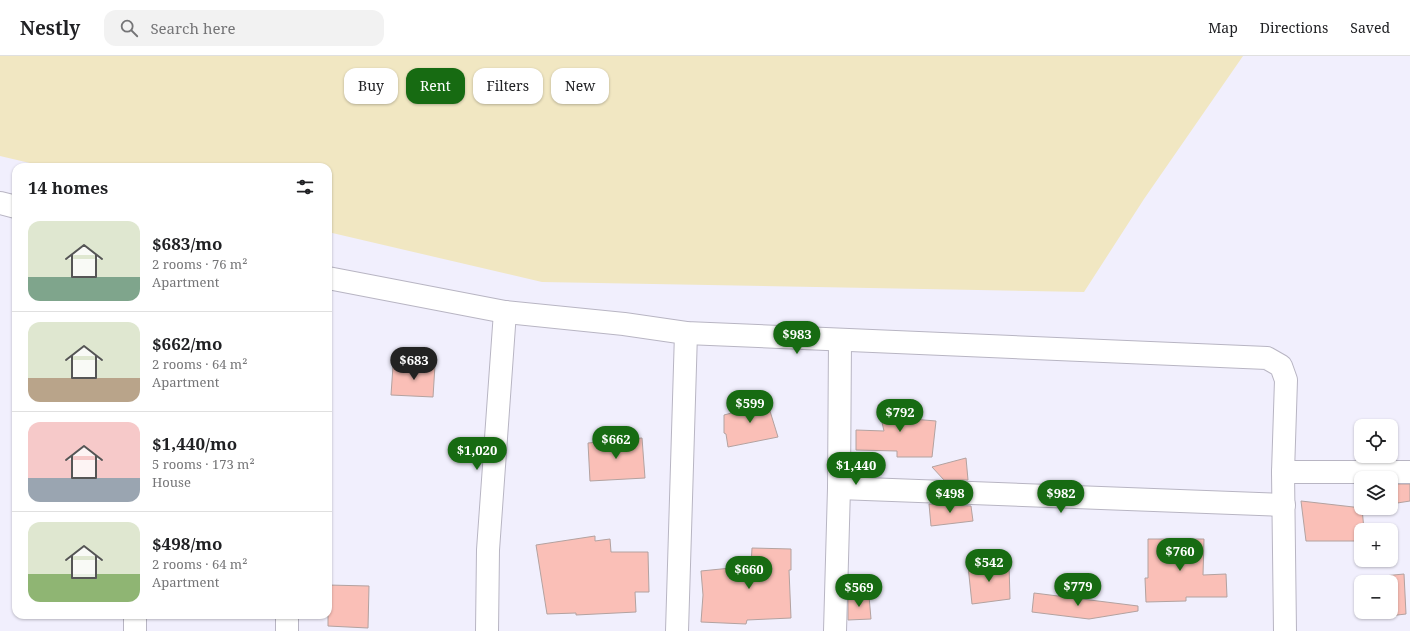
<!DOCTYPE html>
<meta charset="utf-8">
<style>
body{margin:0;font-family:"Noto Serif",serif;background:#f2f2f2;color:#202124;height:100vh;display:flex;flex-direction:column;font-size:15px;white-space:nowrap}
*{box-sizing:border-box;margin:0}
p{font-size:13px;color:#757577}
.icon{flex:none;width:22px;height:22px;fill:none;stroke:currentColor;stroke-width:2;stroke-linecap:round;stroke-linejoin:round}
.map{position:relative;flex:1;overflow:hidden}
.panel{position:absolute;left:12px;top:107px;width:320px;height:456px;display:flex;flex-direction:column;background:#fff;border-radius:12px;box-shadow:0 1px 3px #0004}
.panel>*{flex:none}
.guide{position:absolute;left:344px;top:12px;width:380px;height:36px;display:flex;gap:8px}
.fabs{position:absolute;left:1354px;top:363px;display:grid;gap:8px}
.fabs a{display:grid;place-items:center;width:44px;height:44px;border-radius:8px;background:#fff;box-shadow:0 1px 3px #0004;font-size:20px}
.price{position:absolute;translate:-50% -34px;padding:0 9px;border-radius:14px;background:#176b12;color:#fff;font-size:13px;line-height:26px;filter:drop-shadow(0 1px 2px #0008)}
.price::after{content:'';position:absolute;left:50%;top:24px;width:12px;height:9px;margin-left:-6px;background:inherit;clip-path:polygon(0 0,100% 0,50% 100%)}
.price.active{background:#222;color:#fff}
ul{padding:0;list-style:none}
li{display:flex;align-items:center;gap:12px;height:100px;padding:0 16px}
li+li{border-top:1px solid #e0e0e0}
li span{display:grid;place-items:center;flex:none;width:112px;height:80px;border-radius:12px;color:#555}
li>.icon{margin-inline-start:auto}
span .icon{width:48px;height:48px;fill:#fffc;stroke-width:1}
li b{font-size:17px}
h2{display:flex;justify-content:space-between;align-items:center;height:48px;padding:0 16px;font-size:17px}
.pill{padding:0 14px;border-radius:12px;background:#fff;box-shadow:0 1px 3px #0004;font-size:14px;line-height:36px}
.pill.active{background:#176b12;color:#fff}
header{display:flex;align-items:center;gap:24px;box-sizing:border-box;height:56px;padding:0 20px;background:#fff;border-bottom:1px solid #e0e0e0}
header strong{font-size:19px}
nav{display:flex;gap:22px;margin-inline-start:auto;font-size:14px}
.search{width:280px;height:36px;background:#f2f2f2;display:flex;align-items:center;gap:10px;box-sizing:border-box;padding:0 14px;border-radius:12px;color:#757577;font-size:15px}
.map>svg:first-child{display:block}
.sand{fill:#f1e7c2}
.building{fill:#fabfb7;stroke:#b3a2a0}
.lines{fill:none;stroke-linecap:round;stroke-linejoin:round}
.minor-casing{stroke:#b8b5c3;stroke-width:24}
.minor{stroke:#fff;stroke-width:22}
</style>
<header>
<strong>Nestly</strong>
<div class="search"><svg class="icon" aria-label="search" viewBox="0 0 24 24"><circle cx="10" cy="10" r="6"/><path d="M15 15l6 6"/></svg>Search here</div>
<nav><a>Map</a><a>Directions</a><a>Saved</a></nav>
</header>
<div class="map">
<svg width="1410" height="575" viewBox="0 0 1410 575">
<rect width="100%" height="100%" fill="#f1effd"/>
<path class="sand" d="M0 0H1243L1144 143 1084 236 542 226 328 176V111H47L0 100Z"/>
<g class="building">
<path d="M413 308 435 309 433 341 391 339 393 310 412 311Z"/>
<path d="M765 339 778 381 728 391 726 378 724 377V359L743 354 741 349Z"/>
<path d="M914 344 912 363 936 365 932 401H897V395L856 394V374L884 375 878 349Z"/>
<path d="M642 382 645 422 590 425 588 387Z"/>
<path d="M966 402 968 424H944L932 411Z"/>
<path d="M1391 428H1410V445L1391 448Z"/>
<path d="M1301 445 1362 452 1364 474H1361V485H1306Z"/>
<path d="M929 448 971 450 973 465 931 470Z"/>
<path d="M595 480V485L610 483 611 496H648L649 536H635L636 556 576 559V557L547 558 536 489Z"/>
<path d="M1148 483H1204L1203 519 1226 518 1227 541H1186V545L1146 546 1145 522H1148Z"/>
<path d="M752 492 791 493V514H789L791 562 747 564 746 568 701 566 703 539 701 515 751 510Z"/>
<path d="M1009 508 1010 543 972 548 968 510Z"/>
<path d="M1404 518 1406 558 1372 562V556H1391V526H1373V521Z"/>
<path d="M328 529 369 530 368 572 328 570Z"/>
<path d="M1034 537 1138 550V555L1089 563 1032 556Z"/>
<path d="M869 540 871 563 848 564V541Z"/>
</g>
<g class="lines">
<g class="minor-casing">
<g id="minor">
<path d="M0 147 16 151"/>
<path d="M328 222 505 256 624 268 686 277 1267 302 1281 310 1286 324 1283 416 1285 575"/>
<path d="M1283 416H1410"/>
<path d="M839 432 1284 449"/>
<path d="M135 559V575"/>
<path d="M287 559V575"/>
<path d="M487 575 488 494 505 256"/>
<path d="M677 575 686 277"/>
<path d="M835 575 839 432 840 284"/>
</g>
</g>
<use href="#minor" class="minor"/>
</g>
</svg>
<div class="fabs">
<a><svg class="icon" aria-label="locate" viewBox="0 0 24 24"><circle cx="12" cy="12" r="6"/><path d="M12 2v4M12 18v4M2 12h4M18 12h4"/></svg></a>
<a><svg class="icon" aria-label="layers" viewBox="0 0 24 24"><path d="M12 4l9 5-9 5-9-5zM3 14l9 5 9-5"/></svg></a>
<a>+</a>
<a>−</a>
</div>
<b class="price" style="left:797px;top:299px">$983</b>
<b class="price active" style="left:414px;top:325px">$683</b>
<b class="price" style="left:750px;top:368px">$599</b>
<b class="price" style="left:900px;top:377px">$792</b>
<b class="price" style="left:616px;top:404px">$662</b>
<b class="price" style="left:477px;top:415px">$1,020</b>
<b class="price" style="left:856px;top:430px">$1,440</b>
<b class="price" style="left:950px;top:458px">$498</b>
<b class="price" style="left:1061px;top:458px">$982</b>
<b class="price" style="left:1180px;top:516px">$760</b>
<b class="price" style="left:989px;top:527px">$542</b>
<b class="price" style="left:749px;top:534px">$660</b>
<b class="price" style="left:1078px;top:551px">$779</b>
<b class="price" style="left:859px;top:552px">$569</b>
<div class="guide">
<a class="pill">Buy</a>
<a class="pill active">Rent</a>
<a class="pill">Filters</a>
<a class="pill">New</a>
</div>
<section class="panel">
<h2>14 homes<svg class="icon" aria-label="filters" viewBox="0 0 24 24"><path d="M4 7h16M4 17h16"/><circle cx="9" cy="7" r="2"/><circle cx="15" cy="17" r="2"/></svg></h2>
<ul>
<li><span style="background:linear-gradient(#dfe7d0 70%,#7fa58c 0)"><svg class="icon" aria-label="home" viewBox="0 0 24 24"><path d="M3 11l9-7 9 7M6 9v11h12V9"/></svg></span><div><b>$683/mo</b><p>2 rooms · 76 m²</p><p>Apartment</p></div></li>
<li><span style="background:linear-gradient(#dfe7d0 70%,#b9a48a 0)"><svg class="icon" aria-label="home" viewBox="0 0 24 24"><path d="M3 11l9-7 9 7M6 9v11h12V9"/></svg></span><div><b>$662/mo</b><p>2 rooms · 64 m²</p><p>Apartment</p></div></li>
<li><span style="background:linear-gradient(#f6c9c9 70%,#9aa5b1 0)"><svg class="icon" aria-label="home" viewBox="0 0 24 24"><path d="M3 11l9-7 9 7M6 9v11h12V9"/></svg></span><div><b>$1,440/mo</b><p>5 rooms · 173 m²</p><p>House</p></div></li>
<li><span style="background:linear-gradient(#dfe7d0 65%,#8fb573 0)"><svg class="icon" aria-label="home" viewBox="0 0 24 24"><path d="M3 11l9-7 9 7M6 9v11h12V9"/></svg></span><div><b>$498/mo</b><p>2 rooms · 64 m²</p><p>Apartment</p></div></li>
</ul>
</section>
</div>
